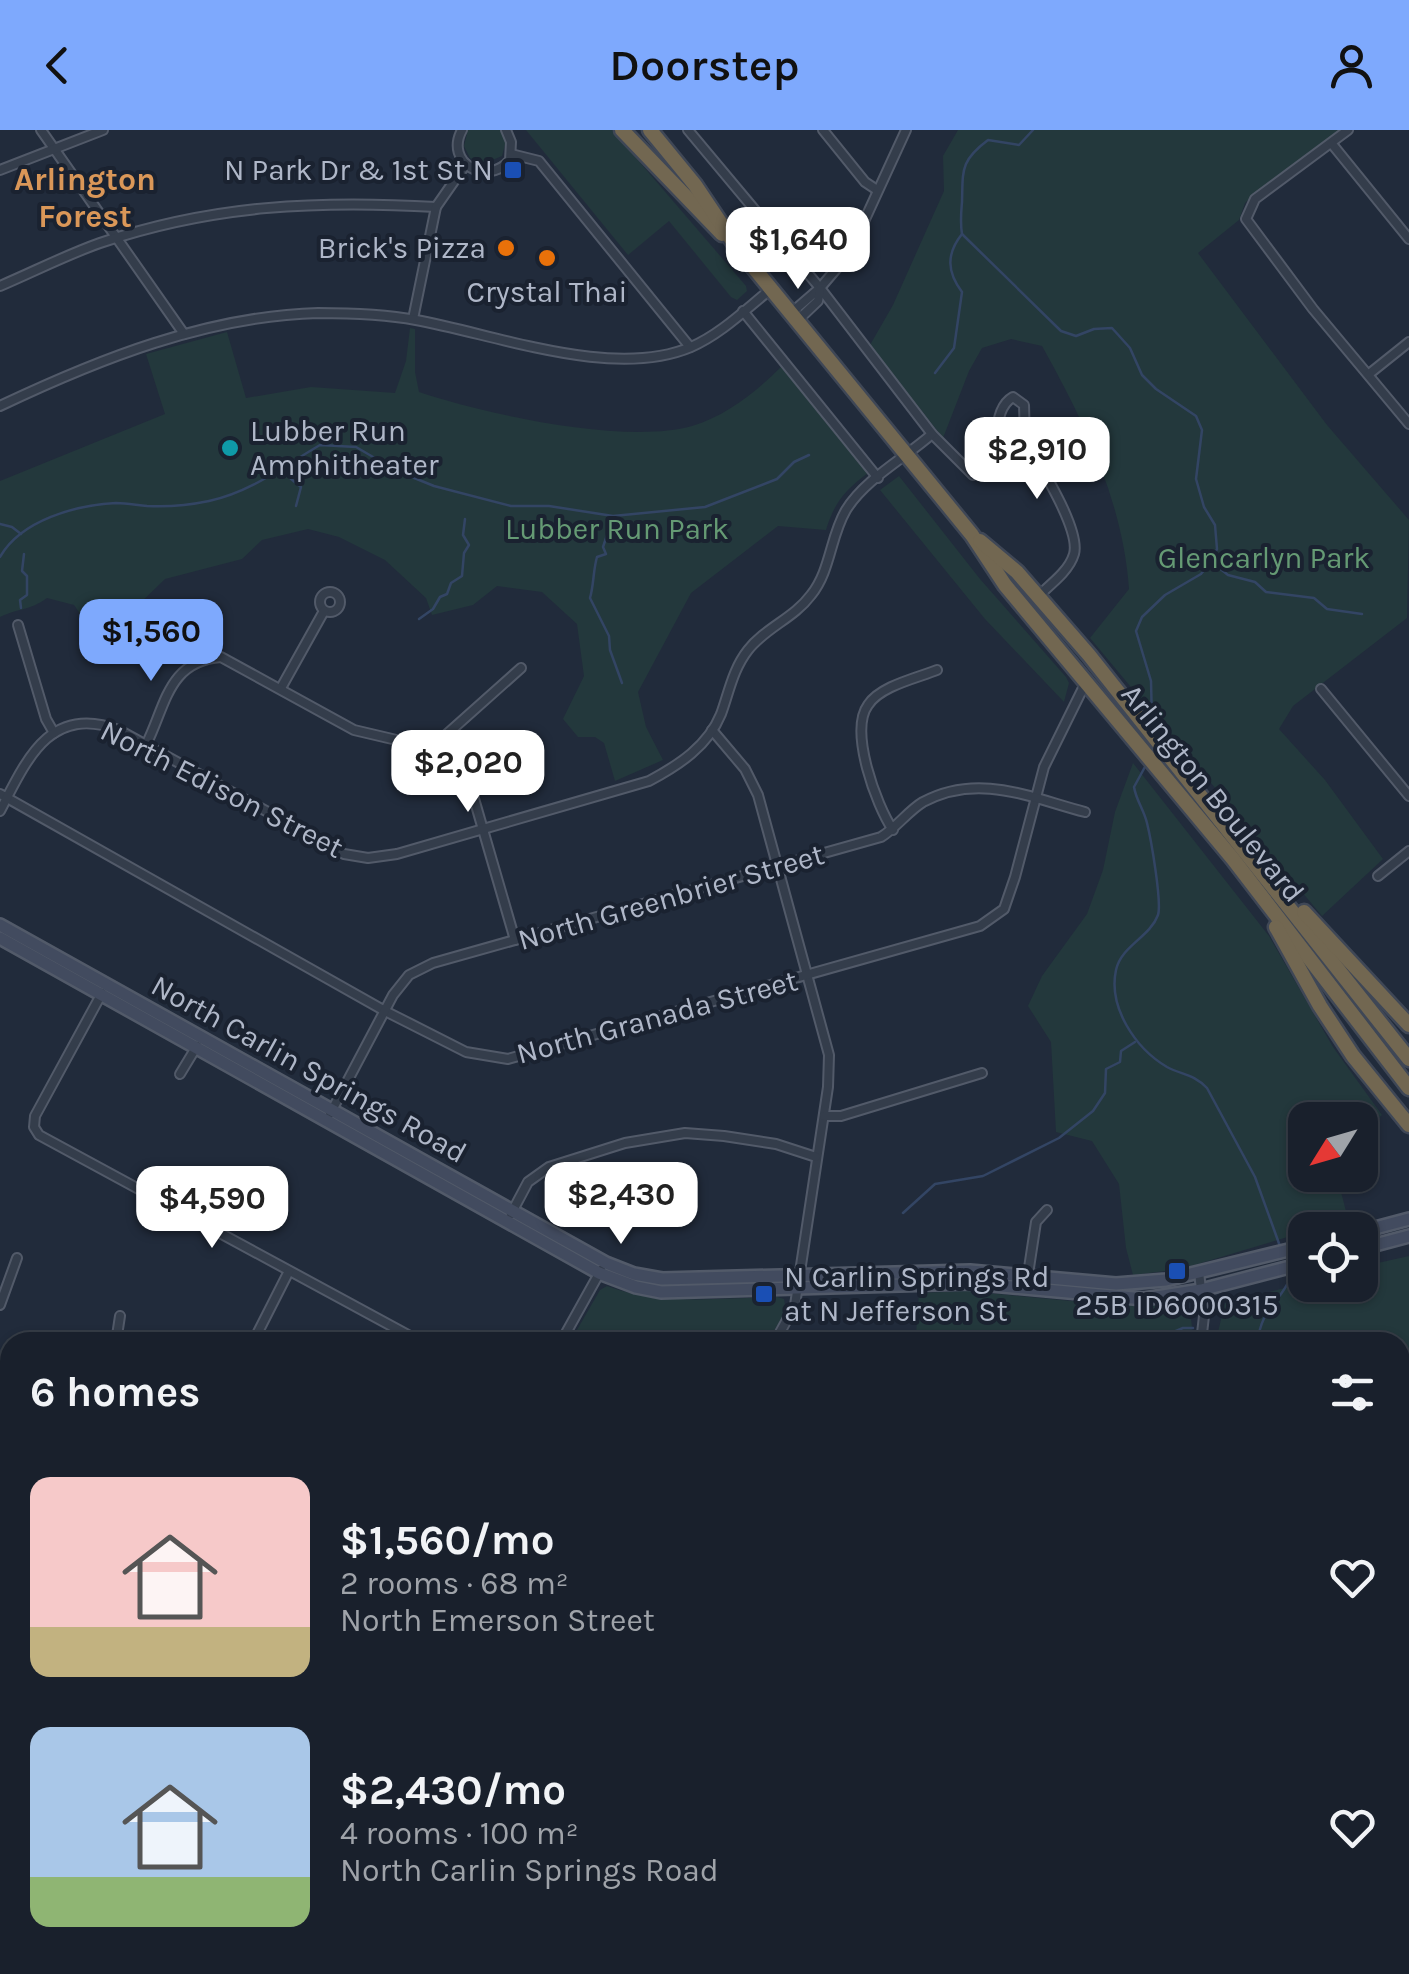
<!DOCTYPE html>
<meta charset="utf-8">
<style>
body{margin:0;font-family:Karla,sans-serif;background:#222834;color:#f1f3f6;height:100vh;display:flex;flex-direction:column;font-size:38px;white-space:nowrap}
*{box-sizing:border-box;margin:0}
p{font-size:32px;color:#9fa3a9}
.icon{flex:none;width:55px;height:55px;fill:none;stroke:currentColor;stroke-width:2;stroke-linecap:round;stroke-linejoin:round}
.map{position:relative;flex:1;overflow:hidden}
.panel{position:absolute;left:0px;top:1202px;width:1410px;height:642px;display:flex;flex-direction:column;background:#19202c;border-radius:30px 30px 0 0;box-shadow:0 2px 8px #0004,0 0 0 2px #373e48}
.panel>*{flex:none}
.needle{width:65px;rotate:233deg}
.controls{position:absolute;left:1288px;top:972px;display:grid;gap:20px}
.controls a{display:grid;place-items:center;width:90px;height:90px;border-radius:20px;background:#19202c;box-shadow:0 2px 8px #0004,0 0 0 2px #373e48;font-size:50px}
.price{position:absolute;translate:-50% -85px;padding:0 22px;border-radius:20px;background:#fff;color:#222;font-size:32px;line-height:65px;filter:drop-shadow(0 2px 5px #0008)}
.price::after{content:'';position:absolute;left:50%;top:60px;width:30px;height:22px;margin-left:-15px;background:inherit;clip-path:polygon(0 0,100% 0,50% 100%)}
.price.on{background:#7ea9fd;color:#111}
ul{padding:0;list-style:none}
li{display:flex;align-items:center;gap:30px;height:250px;padding:0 30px}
li span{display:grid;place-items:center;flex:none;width:280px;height:200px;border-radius:20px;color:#555}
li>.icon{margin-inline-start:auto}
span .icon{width:120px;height:120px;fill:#fffc;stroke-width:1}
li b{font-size:42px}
h2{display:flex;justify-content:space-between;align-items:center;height:120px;padding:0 30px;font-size:42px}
header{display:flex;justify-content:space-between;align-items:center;height:130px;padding:0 30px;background:#7ea9fd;color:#111;font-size:45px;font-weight:600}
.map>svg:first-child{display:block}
.green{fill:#23383c}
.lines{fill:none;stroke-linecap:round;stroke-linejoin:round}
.stream{stroke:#334564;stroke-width:2.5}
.street-casing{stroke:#525a69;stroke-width:12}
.secondary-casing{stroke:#525a69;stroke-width:16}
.highway-casing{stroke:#3f4756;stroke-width:19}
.street{stroke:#343d4b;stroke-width:8}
.secondary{stroke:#424b5f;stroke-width:11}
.highway{stroke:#726751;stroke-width:14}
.transit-dot{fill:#1a4fb4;stroke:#1a2230;stroke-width:4}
.food-dot{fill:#e8710a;stroke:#1a2230;stroke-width:4}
.culture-dot{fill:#0f9aa8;stroke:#1a2230;stroke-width:4}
.labels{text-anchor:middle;stroke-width:8;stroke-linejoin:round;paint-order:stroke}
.poi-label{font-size:30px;fill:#afb7c8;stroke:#1a2230;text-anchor:end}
.park-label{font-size:30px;fill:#659a74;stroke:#1a2230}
.street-label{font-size:30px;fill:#afb7c8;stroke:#1a2230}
.neighbourhood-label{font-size:32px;font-weight:bold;fill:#da9758;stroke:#1a2230}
</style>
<header><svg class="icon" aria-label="back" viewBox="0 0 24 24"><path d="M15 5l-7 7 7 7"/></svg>Doorstep<svg class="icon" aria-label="person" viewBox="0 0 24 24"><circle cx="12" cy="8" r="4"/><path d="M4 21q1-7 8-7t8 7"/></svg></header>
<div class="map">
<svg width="1409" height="1844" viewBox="0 0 1409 1844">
<rect width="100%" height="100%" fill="#212b3b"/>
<g class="green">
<path d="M468 0H501L506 11 502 26 483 34 470 28 464 16Z"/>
<path d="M526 0H612L746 156 747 161 737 170 731 167 669 91 628 125Z"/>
<path d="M958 0H1339L1256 62 1245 73 1239 90 1198 123 1327 295 1409 390 1407 488 1293 576 1279 599 1325 650 1383 729 1322 786 1090 508 1129 459C1123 372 1084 291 1042 216L1011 209 982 218 969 241 943 308 870 215 893 175 944 61 943 26Z"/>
<path d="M410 198 415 199V242L419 262C485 284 625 315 692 296 726 286 756 262 781 237L868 343C845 360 834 373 826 400L778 396 691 463 638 562 646 597 663 630 615 651 604 613 595 607H578L563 589 584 546 577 494 542 462 497 456 473 475 432 485 426 468 385 430 339 407 308 399 262 410 242 429 165 449 130 483 85 491 74 475 47 468C27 482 21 477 0 487V351L165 284 146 224 227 202 246 268 311 257 395 263 406 231Z"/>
<path d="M899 346 980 449 1066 547 1069 553 1064 572 985 489 880 360Z"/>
<path d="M1133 633 1269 806 1333 917 1382 985 1360 1003V990H1305V1045H1329L1341 1062 1348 1089 1181 1139 1133 1145 1126 1118 1119 1054 1092 1011 1056 1002 1051 912 1028 876 1042 846 1087 784 1103 740 1115 682Z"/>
<path d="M1409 1126V1844H967L973 1835H1400V1212H1220L1218 1202 1225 1173 1305 1153 1360 1155V1137Z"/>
<path d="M607 1156C661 1176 719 1168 777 1167L784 1169 786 1181 767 1212H570L600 1160Z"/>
<path d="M967 1161 1113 1175 1181 1173C1193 1183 1193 1197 1191 1212H897L916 1205 919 1163Z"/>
</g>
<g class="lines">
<g class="stream">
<path d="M1033 0 1019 15 988 10C960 31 963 40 962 72 961 84 960 92 962 104L1061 201 1076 206 1094 199 1112 198 1130 218 1142 245 1156 259 1196 286 1202 300 1196 349 1204 377 1215 395 1217 419 1211 432 1201 444 1165 465 1142 487 1136 501 1151 551 1152 593"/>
<path d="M935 243 954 218 962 162C947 142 946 124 962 104"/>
<path d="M287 338 291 349 301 357 296 376"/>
<path d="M613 387 603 417 606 424 597 427C593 441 594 454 590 468L609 506 610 520 622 553"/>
<path d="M0 394 12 397 21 404"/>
<path d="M0 427C21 390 76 375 116 373 127 373 136 375 147 376 167 377 190 375 209 371 251 362 284 336 320 315L356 317 397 341 434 356 511 376H549L613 386 705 377 777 349 794 332 809 325"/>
<path d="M1213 433 1228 445 1255 452 1266 462 1314 468 1327 479 1362 484"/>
<path d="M21 478 20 470 27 465V446L22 441 24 424"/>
<path d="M419 489 433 479 440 467 447 464 451 453 462 446 464 423 469 415 463 405 465 389"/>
<path d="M1146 635 1134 657C1136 670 1144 680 1147 693 1151 709 1162 772 1158 785 1150 807 1121 816 1116 840 1108 877 1135 918 1167 937 1182 945 1194 944 1207 958L1255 1047 1281 1119"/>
<path d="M903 1083 935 1054 983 1046 1059 1008 1093 981 1105 963 1106 939 1120 932 1121 921 1135 912"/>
<path d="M1350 1207 1365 1212"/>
<path d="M1150 1212 1183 1198H1193"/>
<path d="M1258 1212C1260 1180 1279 1174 1291 1147L1289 1140"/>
<path d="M1400 1230 1409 1238"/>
<path d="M1400 1520 1409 1522"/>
<path d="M1400 1621 1406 1647 1400 1659"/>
<path d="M1400 1792 1409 1767"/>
<path d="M1176 1844 1179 1835"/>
<path d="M1383 1844 1386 1835"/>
</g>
<g class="street-casing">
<g id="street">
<path d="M41 0 184 204"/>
<path d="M462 0C444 33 487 57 510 30L511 12 506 0"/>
<path d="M688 0 820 158 932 304 973 345C985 323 997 293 1025 309 1038 333 1081 399 1074 424 1069 441 1051 454 1038 466"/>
<path d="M823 0 865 52 877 60"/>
<path d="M1348 0 1255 69 1246 89 1313 179 1409 294"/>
<path d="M1332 14 1409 109"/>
<path d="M511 24 539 31 690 217"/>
<path d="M0 40 103 0"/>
<path d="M0 156C33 142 66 125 100 113 212 75 319 70 436 77"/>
<path d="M743 181 878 348"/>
<path d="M791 183 820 158 849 124 906 0"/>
<path d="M413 189 436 77 466 34"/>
<path d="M797 191 818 171 820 160"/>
<path d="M1369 244 1409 212"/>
<path d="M0 276C99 229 207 186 318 183 351 183 384 184 416 190 498 205 613 250 691 217 721 204 746 179 771 159"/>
<path d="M997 308C997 293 999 275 1013 267L1024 275 1025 309"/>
<circle cx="330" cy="472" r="10"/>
<path d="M18 495 46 589 54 603"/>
<path d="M281 558 324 481"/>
<path d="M1321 559 1409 666"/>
<path d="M712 600 745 639 758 665 829 925 828 957 795 1175 777 1208"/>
<path d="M441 613 447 604 521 538"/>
<path d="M146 615C166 575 168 531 221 527L354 600 405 612 441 613 452 619 464 634 515 810"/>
<path d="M0 664 385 881 466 922 508 929 980 796 1004 779 1015 747 1044 637 1087 550"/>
<path d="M0 681C27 629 50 574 119 600L344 724 368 728 397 724 649 651C679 635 708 616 721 584 729 562 733 539 748 520 765 498 794 488 811 465 831 440 830 407 846 380 865 349 905 328 932 304"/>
<path d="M893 700C876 675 849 601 868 575 880 556 917 548 937 540"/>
<path d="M1378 746 1409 721"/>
<path d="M102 863 35 986 34 997 39 1005 421 1212"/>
<path d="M180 944 197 916"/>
<path d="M330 984 393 865 409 845 433 833 881 707C896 698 908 681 923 672 979 642 1031 668 1085 682"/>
<path d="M824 986H841L982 943"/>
<path d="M511 1084 528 1052 549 1037 625 1013 685 1003 724 1006 776 1014 816 1027"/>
<path d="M1199 1142 1204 1186 1201 1212"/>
<path d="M1027 1151 1036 1092 1047 1080"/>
<path d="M0 1175 17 1128"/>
<path d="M116 1212 120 1186"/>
<path d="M253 1212 289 1141"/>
<path d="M561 1212 601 1140"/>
<path d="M0 1391 10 1389"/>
<path d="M0 1514 10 1500"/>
<path d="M0 1703 10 1689"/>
<path d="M478 1835 494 1844"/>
<path d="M781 1835 797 1844"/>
<path d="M188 1844 195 1835"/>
<path d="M352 1844 359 1835"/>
<path d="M739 1844 743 1835"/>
</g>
</g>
<g class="secondary-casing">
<g id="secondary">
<path d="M0 795 606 1133 634 1144 662 1149 970 1141 1116 1154 1166 1150 1305 1116"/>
<path d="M0 808 599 1143 636 1157 661 1162 969 1153 1144 1169 1201 1160 1305 1133"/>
<path d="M1360 1102 1409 1089"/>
<path d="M1360 1119 1409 1106"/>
<path d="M0 1766 10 1773"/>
<path d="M98 1835 111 1844"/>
</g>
</g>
<g class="highway-casing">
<g id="highway">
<path d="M622 0 722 104"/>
<path d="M650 0 695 55 736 116 972 405 1005 455 1233 729 1409 958"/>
<path d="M980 411 1017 442 1089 525 1409 929"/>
<path d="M1304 782 1409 895"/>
<path d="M1276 797 1320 876 1353 926 1409 995"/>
</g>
</g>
<use href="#street" class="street"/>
<use href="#secondary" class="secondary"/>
<use href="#highway" class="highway"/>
</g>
<g class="transit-dot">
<rect x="503" y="30" width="20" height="20" rx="5"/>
<rect x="1167" y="1131" width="20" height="20" rx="5"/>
<rect x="754" y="1154" width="20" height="20" rx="5"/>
</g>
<g class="food-dot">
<circle cx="506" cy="118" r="10"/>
<circle cx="547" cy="128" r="10"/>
</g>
<circle class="culture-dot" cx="230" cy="318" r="10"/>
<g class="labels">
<g class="poi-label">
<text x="493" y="50">N Park Dr &amp; 1st St N</text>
<text x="486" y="128">Brick's Pizza</text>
<text x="547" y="172" text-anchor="middle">Crystal Thai</text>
<text x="250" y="311" text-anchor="start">Lubber Run<tspan x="250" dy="34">Amphitheater</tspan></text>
<text x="784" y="1157" text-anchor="start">N Carlin Springs Rd<tspan x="784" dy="34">at N Jefferson St</tspan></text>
<text x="1177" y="1185" text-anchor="middle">25B ID6000315</text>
</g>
<g class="park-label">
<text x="617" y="409">Lubber Run Park</text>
<text x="1264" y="438">Glencarlyn Park</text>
</g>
<g class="street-label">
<text transform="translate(222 659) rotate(27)" y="10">North Edison Street</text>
<text transform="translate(1213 663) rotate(51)" y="10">Arlington Boulevard</text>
<text transform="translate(671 767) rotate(-16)" y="10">North Greenbrier Street</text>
<text transform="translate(657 887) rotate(-15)" y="10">North Granada Street</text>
<text transform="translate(309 939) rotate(29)" y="10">North Carlin Springs Road</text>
</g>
<g class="neighbourhood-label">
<text x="85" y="60">Arlington<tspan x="85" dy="37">Forest</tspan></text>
</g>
</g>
</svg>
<div class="controls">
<a><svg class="needle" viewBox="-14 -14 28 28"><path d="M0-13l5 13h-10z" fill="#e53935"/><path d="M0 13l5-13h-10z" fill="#9fa3a9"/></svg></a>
<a><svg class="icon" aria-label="locate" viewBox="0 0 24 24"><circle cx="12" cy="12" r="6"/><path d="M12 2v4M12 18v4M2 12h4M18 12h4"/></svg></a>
</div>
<b class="price" style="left:798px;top:162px">$1,640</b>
<b class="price" style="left:1037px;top:372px">$2,910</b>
<b class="price on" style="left:151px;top:554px">$1,560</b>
<b class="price" style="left:468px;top:685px">$2,020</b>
<b class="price" style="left:621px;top:1117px">$2,430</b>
<b class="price" style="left:212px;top:1121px">$4,590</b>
<section class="panel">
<h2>6 homes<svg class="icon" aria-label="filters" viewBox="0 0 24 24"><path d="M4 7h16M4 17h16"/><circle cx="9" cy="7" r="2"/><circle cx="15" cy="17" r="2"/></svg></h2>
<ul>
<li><span style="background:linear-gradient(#f6c9c9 75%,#c2b280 0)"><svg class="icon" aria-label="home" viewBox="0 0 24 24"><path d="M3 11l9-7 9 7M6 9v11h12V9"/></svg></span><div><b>$1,560/mo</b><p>2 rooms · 68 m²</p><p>North Emerson Street</p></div><svg class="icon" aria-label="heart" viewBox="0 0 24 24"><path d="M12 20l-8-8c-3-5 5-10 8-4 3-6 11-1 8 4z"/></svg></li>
<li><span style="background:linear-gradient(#a9c7e8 75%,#8fb573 0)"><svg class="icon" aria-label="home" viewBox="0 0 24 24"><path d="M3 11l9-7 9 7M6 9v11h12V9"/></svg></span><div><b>$2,430/mo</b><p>4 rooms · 100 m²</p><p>North Carlin Springs Road</p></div><svg class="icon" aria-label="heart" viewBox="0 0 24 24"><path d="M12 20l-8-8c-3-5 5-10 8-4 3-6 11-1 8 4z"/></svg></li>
</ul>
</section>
</div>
